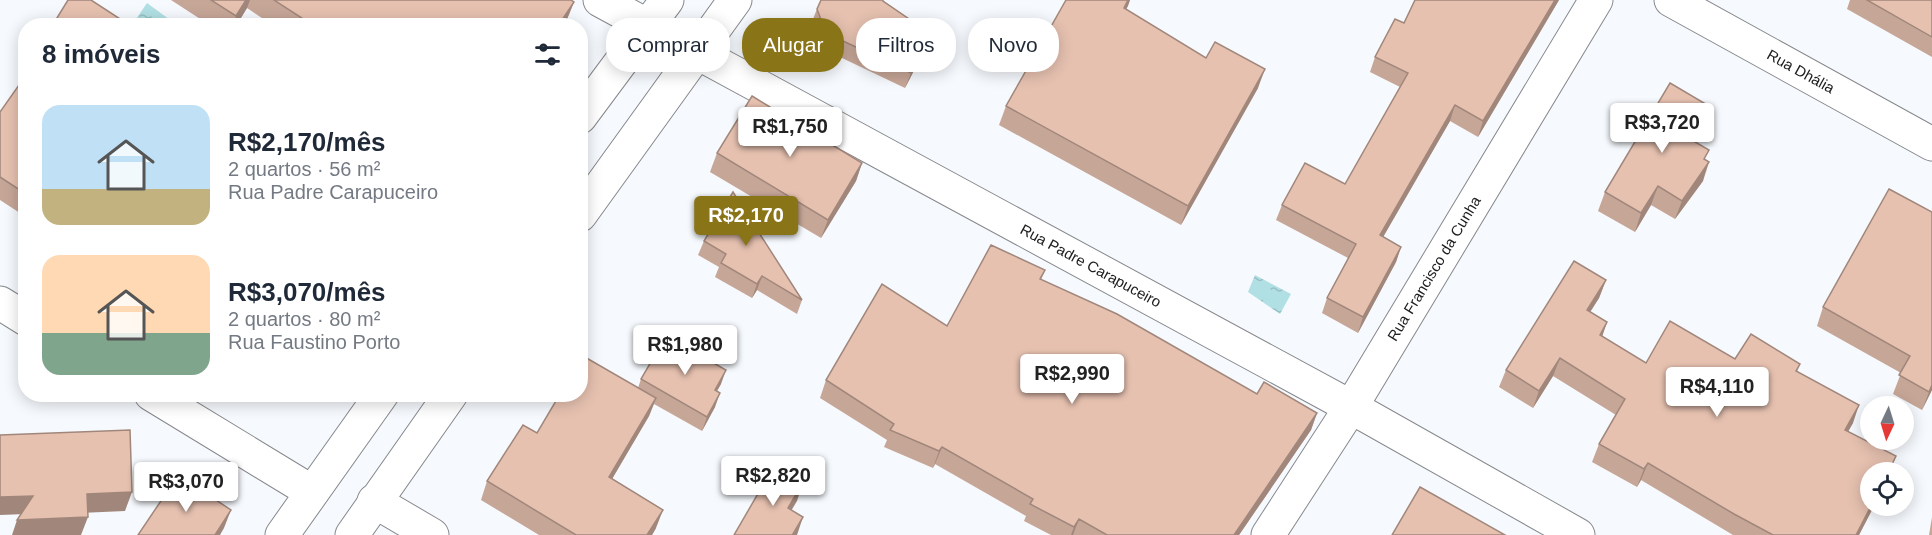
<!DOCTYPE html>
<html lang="pt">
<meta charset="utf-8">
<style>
body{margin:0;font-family:Arial,sans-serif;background:#f6f6f7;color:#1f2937;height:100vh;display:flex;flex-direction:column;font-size:22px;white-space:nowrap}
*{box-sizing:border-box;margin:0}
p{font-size:20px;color:#747a83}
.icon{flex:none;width:33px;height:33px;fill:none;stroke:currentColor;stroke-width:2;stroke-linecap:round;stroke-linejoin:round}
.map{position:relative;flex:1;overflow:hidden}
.side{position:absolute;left:18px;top:18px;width:570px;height:384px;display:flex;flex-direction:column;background:#fff;border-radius:24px;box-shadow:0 3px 15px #0003}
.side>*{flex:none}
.top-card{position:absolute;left:606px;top:18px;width:570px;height:54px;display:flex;gap:12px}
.needle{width:39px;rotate:184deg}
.fabs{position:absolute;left:1860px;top:396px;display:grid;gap:12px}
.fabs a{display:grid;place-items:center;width:54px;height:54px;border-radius:50%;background:#fff;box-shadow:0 3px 15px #0003;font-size:30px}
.price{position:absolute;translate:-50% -51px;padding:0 14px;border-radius:6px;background:#fff;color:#222;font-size:20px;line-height:39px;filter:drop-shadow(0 2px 3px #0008)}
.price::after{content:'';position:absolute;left:50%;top:36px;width:18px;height:14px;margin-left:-9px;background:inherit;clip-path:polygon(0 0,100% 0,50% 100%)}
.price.on{background:#8a7418;color:#fff}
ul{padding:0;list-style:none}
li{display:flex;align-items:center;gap:18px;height:150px;padding:0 24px}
li span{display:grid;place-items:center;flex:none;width:168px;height:120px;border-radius:18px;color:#555}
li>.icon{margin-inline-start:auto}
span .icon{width:72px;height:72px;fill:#fffc;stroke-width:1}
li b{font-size:26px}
h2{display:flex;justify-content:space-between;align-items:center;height:72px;padding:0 24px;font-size:26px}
.pill{padding:0 21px;border-radius:24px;background:#fff;box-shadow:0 3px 15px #0003;font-size:21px;line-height:54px}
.pill.on{background:#8a7418;color:#fff}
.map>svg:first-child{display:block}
.water{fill:url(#water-ripples)}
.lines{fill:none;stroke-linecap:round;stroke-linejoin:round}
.street-casing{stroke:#86888c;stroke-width:35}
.secondary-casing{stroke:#86888c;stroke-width:35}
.primary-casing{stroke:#86888c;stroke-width:35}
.street{stroke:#fff;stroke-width:33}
.secondary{stroke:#fff;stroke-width:33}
.primary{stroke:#fff;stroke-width:33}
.wall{fill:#c6a697}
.shaded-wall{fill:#a1877b}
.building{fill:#e6c1b0;stroke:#a1877b;stroke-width:1.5}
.labels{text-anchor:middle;stroke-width:4.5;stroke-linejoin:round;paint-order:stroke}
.street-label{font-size:15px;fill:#202022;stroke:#fff}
</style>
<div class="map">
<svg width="1932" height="535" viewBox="0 0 1932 535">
<defs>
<pattern id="water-ripples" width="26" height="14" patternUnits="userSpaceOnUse" patternTransform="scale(1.5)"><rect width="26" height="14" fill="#b1e0e4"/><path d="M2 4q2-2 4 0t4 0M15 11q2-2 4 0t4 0" fill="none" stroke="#98c0c3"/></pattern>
</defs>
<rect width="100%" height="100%" fill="#f6f9fd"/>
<g class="water">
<path d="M147 3 177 25H132Z"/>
<path d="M1255 275 1291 294 1280 314 1248 292Z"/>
</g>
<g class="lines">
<g class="street-casing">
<g id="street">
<path id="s1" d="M1671 0 1932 144"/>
<path d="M0 303 26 319"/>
<path d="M151 394 312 492"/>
<path d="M374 501 432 535"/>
<path id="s2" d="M1268 535 1351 407 1596 0"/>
</g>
</g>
<g class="secondary-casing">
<g id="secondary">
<path id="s3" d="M600 0 1351 407 1578 535"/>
</g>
</g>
<g class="primary-casing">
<g id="primary">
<path d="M580 117 667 0"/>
<path d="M580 215 735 0"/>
<path d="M282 535 382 394"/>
<path d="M352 535 451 394"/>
</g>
</g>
<use href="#street" class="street"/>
<use href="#secondary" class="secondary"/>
<use href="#primary" class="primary"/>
</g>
<g class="wall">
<path d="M171 0H571L574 2 564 26H274L247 8 236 26H211Z"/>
<path d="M1066 0H1130L1126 9 1206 58 1258 88 1181 225 999 125 1006 106Z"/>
<path d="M1415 0H1559L1478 137 1450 121 1383 237 1401 247 1396 262 1358 333 1322 313 1327 298 1348 258 1276 220 1282 205 1345 184 1400 87 1370 72 1375 57 1404 23Z"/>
<path d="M1850 0H1932V57L1847 9Z"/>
<path d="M885 2 931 34 925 49 905 88 821 48 811 24 817 9Z"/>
<path d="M26 75V217L0 200V112Z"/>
<path d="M1698 122 1688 138 1705 160 1703 181 1675 219 1651 205 1635 232 1598 211 1605 192Z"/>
<path d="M717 153 862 163 856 181 821 238 710 172Z"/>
<path d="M1889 189 1932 390 1922 410 1893 394 1901 373 1817 326 1823 307Z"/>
<path d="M704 241 802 300 797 314 757 290 752 298 715 277 719 267 698 255Z"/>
<path d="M1045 270 1041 280 1257 394 1317 413 1311 430 1239 535H1051L1024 521 1026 516 935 464 933 468 884 447 887 440 820 398 826 380 947 326Z"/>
<path d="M1606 280 1599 298 1590 312 1607 322 1602 336 1646 363 1735 359 1800 364 1797 372 1853 423 1848 431 1874 506 1859 535H1733L1641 480 1637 487 1592 462 1599 444 1616 415 1553 376 1533 408 1499 387 1506 370Z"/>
<path d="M641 379 721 384 717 391 715 407 702 431 654 404 649 416 612 479 656 528 652 535H539L481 500 487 481 537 433 638 388Z"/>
<path d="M1932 517V535H1929Z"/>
</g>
<g class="shaded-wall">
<path d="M246 0H250L247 8 236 26H233L236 16Z"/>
<path d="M1128 0H1130L1128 6 1117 26 1124 8Z"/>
<path d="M1555 0H1559L1478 137 1483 121Z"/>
<path d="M574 2 566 22 564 26H558Z"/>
<path d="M931 34 925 49 905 88 911 73Z"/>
<path d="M1265 69 1258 88 1181 225 1188 206Z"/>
<path d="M1704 103 1698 122 1678 154 1685 136Z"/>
<path d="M1455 105 1450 121 1375 251 1380 235Z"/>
<path d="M1709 162 1703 181 1675 219 1682 201Z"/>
<path d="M862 163 856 181 821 238 828 220Z"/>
<path d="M1658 186 1651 205 1635 232 1641 213Z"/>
<path d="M1401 247 1396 262 1358 333 1363 317Z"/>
<path d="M762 276 757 290 752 298 757 284Z"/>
<path d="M1606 280 1599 298 1580 328 1587 310Z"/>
<path d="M1607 322 1601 340 1600 335Z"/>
<path d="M1560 358 1553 376 1533 408 1539 391Z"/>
<path d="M726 370 721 384 709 404 715 390Z"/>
<path d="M1932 385V390L1922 410 1929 392Z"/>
<path d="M720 393 715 407 702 431 707 417Z"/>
<path d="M656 398 649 416 602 496 609 477Z"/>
<path d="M1859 405 1853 423 1839 448 1845 430Z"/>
<path d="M1317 413 1311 430 1239 535H1234Z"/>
<path d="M942 447 935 464 933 468 939 451Z"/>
<path d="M1896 456 1890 472H1888Z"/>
<path d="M1648 463 1641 480 1637 487 1644 469Z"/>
<path d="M803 482 797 501 782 526 788 508Z"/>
<path d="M132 492 125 511 80 513 87 494Z"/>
<path d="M33 496 26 514 0 515V497Z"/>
<path d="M1871 506H1874L1859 535H1856Z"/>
<path d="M231 510 224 528 220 535H215Z"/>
<path d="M663 510 656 528 652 535H647Z"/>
<path d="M88 517 81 535H12L17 520Z"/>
<path d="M803 517 797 535H793Z"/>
<path d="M1079 519 1073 535H1071L1074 527Z"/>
</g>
<g class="building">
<path d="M68 0H91L131 26H52Z"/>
<path d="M211 0H246L236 16Z"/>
<path d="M274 0H571L574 2 558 26H314Z"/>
<path d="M821 0H883V1L931 34 911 73 826 33 817 9Z"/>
<path d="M1066 0H1128L1124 8 1206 58 1215 42 1265 69 1188 206 1006 106Z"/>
<path d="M1415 0H1555L1483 121 1455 105 1380 235 1401 247 1363 317 1327 298 1356 244 1282 205 1305 163 1345 184 1408 73 1375 57 1395 19 1404 23Z"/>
<path d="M1867 0H1932V37Z"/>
<path d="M26 75V194L0 177V112Z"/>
<path d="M1670 83 1704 103 1685 136 1709 150 1704 159 1709 162 1682 201 1658 186 1641 213 1605 192Z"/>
<path d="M752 96 862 163 828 220 717 153Z"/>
<path d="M1889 189 1932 212V385L1929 392 1899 375 1910 356 1823 307Z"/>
<path d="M733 192 802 300 762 276 757 284 721 263 726 254 704 241Z"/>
<path d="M991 245 1045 270 1040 279 1117 314 1257 394 1264 382 1317 413 1234 535H1107L1079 519 1074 527 1030 504 1033 499 942 447 939 451 890 430 894 424 826 380 882 284 947 326Z"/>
<path d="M1574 261 1606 280 1587 310 1607 322 1600 335 1646 363 1670 321 1735 359 1751 334 1800 364 1796 371 1859 405 1845 430 1896 456 1888 472H1870L1871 506 1856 535H1773L1734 514 1648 463 1644 469 1599 444 1625 399 1560 358 1539 391 1506 370Z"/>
<path d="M666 336 726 370 715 390 720 393 707 417 641 379Z"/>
<path d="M583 356 656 398 609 477 663 510 647 535H576L487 481 523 425 537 433 560 394H580V359Z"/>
<path d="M130 430 132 492 87 494 88 517 17 520 33 496 0 497V435Z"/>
<path d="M774 466 803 482 788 508 803 517 793 534 794 535H734Z"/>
<path d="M175 480H186L231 510 215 535H138Z"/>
<path d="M1420 487 1505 535H1392Z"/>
</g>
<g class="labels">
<g class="street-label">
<text dy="5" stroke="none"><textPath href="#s1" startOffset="148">Rua Dhália</textPath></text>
<text dy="5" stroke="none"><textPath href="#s3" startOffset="558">Rua Padre Carapuceiro</textPath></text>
<text dy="5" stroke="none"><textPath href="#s2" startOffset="314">Rua Francisco da Cunha</textPath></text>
</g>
</g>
</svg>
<div class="fabs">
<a><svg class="needle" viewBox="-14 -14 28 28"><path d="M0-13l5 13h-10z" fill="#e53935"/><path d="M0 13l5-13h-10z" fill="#747a83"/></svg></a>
<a><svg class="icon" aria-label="locate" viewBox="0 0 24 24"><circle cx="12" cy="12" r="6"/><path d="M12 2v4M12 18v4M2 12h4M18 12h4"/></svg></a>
</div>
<b class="price" style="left:1662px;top:154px">R$3,720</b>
<b class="price" style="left:790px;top:158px">R$1,750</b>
<b class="price on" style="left:746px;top:247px">R$2,170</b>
<b class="price" style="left:685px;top:376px">R$1,980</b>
<b class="price" style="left:1072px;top:405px">R$2,990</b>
<b class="price" style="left:1717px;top:418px">R$4,110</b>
<b class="price" style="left:773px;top:507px">R$2,820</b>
<b class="price" style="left:186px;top:513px">R$3,070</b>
<div class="top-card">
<a class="pill">Comprar</a>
<a class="pill on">Alugar</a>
<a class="pill">Filtros</a>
<a class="pill">Novo</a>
</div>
<section class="side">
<h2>8 imóveis<svg class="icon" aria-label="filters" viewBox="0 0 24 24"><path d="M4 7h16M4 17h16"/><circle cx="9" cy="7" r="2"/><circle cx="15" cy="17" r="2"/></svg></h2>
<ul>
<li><span style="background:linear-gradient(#bfe0f5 70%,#c2b280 0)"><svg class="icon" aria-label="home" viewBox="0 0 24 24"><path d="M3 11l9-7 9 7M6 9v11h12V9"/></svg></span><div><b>R$2,170/mês</b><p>2 quartos · 56 m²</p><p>Rua Padre Carapuceiro</p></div></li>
<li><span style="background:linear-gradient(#ffd9b3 65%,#7fa58c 0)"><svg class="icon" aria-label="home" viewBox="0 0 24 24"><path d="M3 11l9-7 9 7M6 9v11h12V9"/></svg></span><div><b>R$3,070/mês</b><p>2 quartos · 80 m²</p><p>Rua Faustino Porto</p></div></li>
</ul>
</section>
</div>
